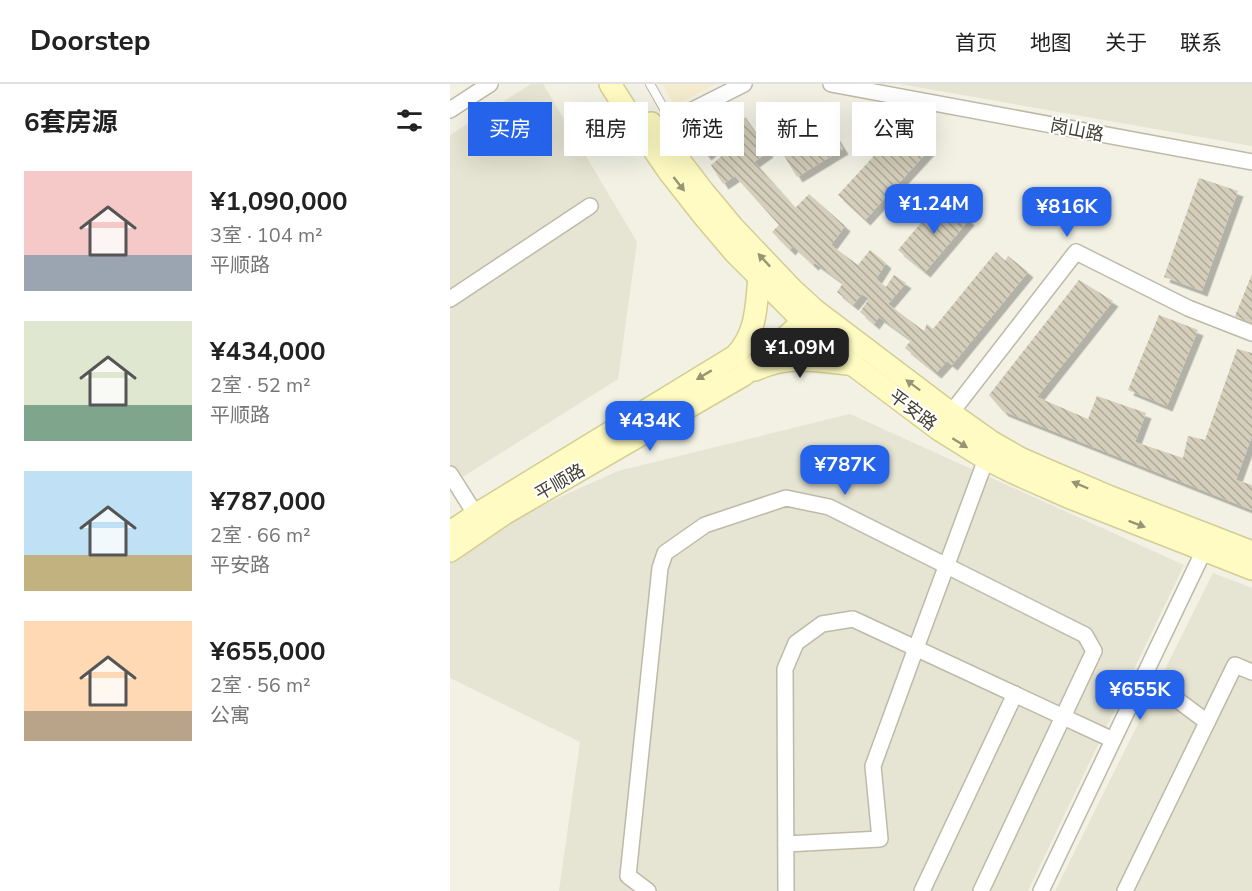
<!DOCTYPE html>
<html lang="zh">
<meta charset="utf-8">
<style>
body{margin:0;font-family:"Nunito Sans","Noto Sans SC",sans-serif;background:#f2f2f2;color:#222;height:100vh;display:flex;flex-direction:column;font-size:22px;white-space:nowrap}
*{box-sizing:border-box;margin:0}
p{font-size:20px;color:#767676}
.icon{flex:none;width:33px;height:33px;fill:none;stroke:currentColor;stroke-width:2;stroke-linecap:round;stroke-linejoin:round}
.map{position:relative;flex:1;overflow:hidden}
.drawer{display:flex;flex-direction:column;background:#fff;width:450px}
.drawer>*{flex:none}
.top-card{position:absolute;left:18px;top:18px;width:570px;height:54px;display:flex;gap:12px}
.price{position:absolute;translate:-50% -51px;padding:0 14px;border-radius:12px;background:#2563eb;color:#fff;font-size:20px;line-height:39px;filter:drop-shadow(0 2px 3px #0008)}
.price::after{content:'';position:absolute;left:50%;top:36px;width:18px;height:14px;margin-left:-9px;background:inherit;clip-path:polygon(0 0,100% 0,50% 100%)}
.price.current{background:#222;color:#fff}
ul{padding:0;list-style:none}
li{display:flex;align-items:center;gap:18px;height:150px;padding:0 24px}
li span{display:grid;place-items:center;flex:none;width:168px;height:120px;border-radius:0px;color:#555}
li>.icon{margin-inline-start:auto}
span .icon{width:72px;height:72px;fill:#fffc;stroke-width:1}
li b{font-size:26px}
h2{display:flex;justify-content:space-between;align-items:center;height:72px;padding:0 24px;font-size:26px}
.pill{padding:0 21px;border-radius:0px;background:#fff;box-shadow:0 6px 24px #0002;font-size:21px;line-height:54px}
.pill.current{background:#2563eb;color:#fff}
header{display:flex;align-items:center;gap:36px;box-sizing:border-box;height:84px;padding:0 30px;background:#fff;border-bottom:2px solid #e0e0e0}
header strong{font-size:28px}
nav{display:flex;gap:33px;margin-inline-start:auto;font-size:21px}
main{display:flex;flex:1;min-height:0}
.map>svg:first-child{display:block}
.residential{fill:#e6e4d2}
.commercial{fill:#f5eccf}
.building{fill:url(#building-back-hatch);filter:url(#shadow)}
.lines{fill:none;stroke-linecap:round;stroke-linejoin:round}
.lane-casing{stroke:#bebaa7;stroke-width:10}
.street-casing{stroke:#bebaa7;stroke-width:18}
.secondary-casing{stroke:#d3ce94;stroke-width:24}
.lane{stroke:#fff;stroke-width:8}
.street{stroke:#fff;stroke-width:15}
.secondary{stroke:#fffbc2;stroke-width:21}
.oneway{fill:#989574}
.labels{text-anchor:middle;stroke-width:4.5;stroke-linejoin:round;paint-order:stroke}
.street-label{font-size:18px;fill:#444134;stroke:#fff}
</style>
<header>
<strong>Doorstep</strong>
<nav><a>首页</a><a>地图</a><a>关于</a><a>联系</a></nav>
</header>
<main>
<section class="drawer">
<h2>6套房源<svg class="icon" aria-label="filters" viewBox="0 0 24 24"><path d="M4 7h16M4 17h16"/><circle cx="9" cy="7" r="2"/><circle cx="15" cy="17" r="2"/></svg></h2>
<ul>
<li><span style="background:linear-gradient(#f6c9c9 70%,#9aa5b1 0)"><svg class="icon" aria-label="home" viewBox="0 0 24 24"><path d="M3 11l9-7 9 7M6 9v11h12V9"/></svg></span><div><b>¥1,090,000</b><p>3室 · 104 m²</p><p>平顺路</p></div></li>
<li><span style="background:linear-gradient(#dfe7d0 70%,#7fa58c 0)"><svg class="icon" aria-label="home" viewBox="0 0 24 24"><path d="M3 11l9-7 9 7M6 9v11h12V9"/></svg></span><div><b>¥434,000</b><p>2室 · 52 m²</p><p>平顺路</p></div></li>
<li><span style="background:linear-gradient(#bfe0f5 70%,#c2b280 0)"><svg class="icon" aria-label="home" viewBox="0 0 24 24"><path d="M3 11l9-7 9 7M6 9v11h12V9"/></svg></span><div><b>¥787,000</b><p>2室 · 66 m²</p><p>平安路</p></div></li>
<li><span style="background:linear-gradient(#ffd9b3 75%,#b9a48a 0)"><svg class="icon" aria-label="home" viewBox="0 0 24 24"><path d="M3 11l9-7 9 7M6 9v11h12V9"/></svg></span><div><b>¥655,000</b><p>2室 · 56 m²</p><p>公寓</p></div></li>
</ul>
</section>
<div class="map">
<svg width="802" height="807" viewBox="0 0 802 807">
<defs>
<pattern id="building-back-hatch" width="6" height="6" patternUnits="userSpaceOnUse" patternTransform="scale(1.5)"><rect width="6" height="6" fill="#d4ceba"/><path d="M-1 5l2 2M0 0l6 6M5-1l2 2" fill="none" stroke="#aea998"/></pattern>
<filter id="shadow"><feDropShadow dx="5.5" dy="5.5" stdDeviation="0" flood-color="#0004"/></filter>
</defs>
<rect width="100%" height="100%" fill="#f2f1e4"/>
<g class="residential">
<path d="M81 0H93L187 158 168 295 0 401V51Z"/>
<path d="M450 0H802V62Z"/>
<path d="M400 330 734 481 578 807H109L130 658 0 594V474L48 441 168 387Z"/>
<path d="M763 489 802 504V807H605Z"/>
</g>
<path class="commercial" d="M213 0H265L224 23Z"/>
<g class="building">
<path d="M366 22 393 65 347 93 321 50Z"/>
<path d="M290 28 318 68 304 78 345 124 359 110 395 142 381 161 408 181 420 166 436 179 426 195 436 203 444 191 456 199 438 220 474 247 477 240 483 245 546 168 555 177 558 172 578 188 502 281 497 277 486 289 455 264 461 256 429 233 424 240 410 228 419 215 412 210 403 221 387 208 393 199 365 179 363 181 343 162 340 166 322 148 329 141 285 92 273 100 261 81 274 70 270 65 266 68 264 64 256 71 247 59Z"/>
<path d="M453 40 480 65 415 136 388 111Z"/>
<path d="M749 94 788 107 752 207 714 193Z"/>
<path d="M492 114 519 136 475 188 448 166Z"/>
<path d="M802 190V239L785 232Z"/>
<path d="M629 196 663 217 587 313 638 335 647 312 696 329 685 358 733 374 738 352 755 356 787 265 802 269V352L786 396 802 401V426L553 327 539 311Z"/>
<path d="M709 231 748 246 717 322 678 306Z"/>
</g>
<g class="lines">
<g class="lane-casing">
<path id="lane" d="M200 0 221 37"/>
</g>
<g class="street-casing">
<g id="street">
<path d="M381 0 802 78"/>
<path d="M0 26 40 0"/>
<path d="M205 45 294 0"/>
<path d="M0 215 140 122"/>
<path d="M501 329 626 168 738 224 802 249"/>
<path d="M0 390 26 431"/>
<path d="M694 591 757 638"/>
<path d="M336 760 430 755 423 682 466 564 536 375"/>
<path d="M198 807 178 792 210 484 215 469 255 441 336 414 379 423 635 551 644 567 531 807"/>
<path d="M336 807 335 585 346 559 372 540 403 535 663 656"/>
<path d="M472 807 565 610"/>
<path d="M591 807 758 458"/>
<path d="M675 807 785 581 802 588"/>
</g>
</g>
<g class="secondary-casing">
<g id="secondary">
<path d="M160 0 183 36 219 88 256 135 285 169 353 237 391 272 488 345 536 375 564 389 618 413 802 485"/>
<path d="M201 39 253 107 283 143 342 205 365 226 501 329 542 358 570 374 595 385 658 412 802 468"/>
<path d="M305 286C340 270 368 277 404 281"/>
<path d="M0 448 30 428 285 272C307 249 306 223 309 193"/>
<path d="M0 467 54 430 294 291 362 229"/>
</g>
</g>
<use href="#lane" class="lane"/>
<use href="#street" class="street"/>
<use href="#secondary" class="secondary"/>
</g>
<defs><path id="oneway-solid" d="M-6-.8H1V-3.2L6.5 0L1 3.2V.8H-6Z" transform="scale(1.5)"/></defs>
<g class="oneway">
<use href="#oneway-solid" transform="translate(229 100) rotate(52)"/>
<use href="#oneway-solid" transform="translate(314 176) rotate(-133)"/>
<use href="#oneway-solid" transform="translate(254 291) rotate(149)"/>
<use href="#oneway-solid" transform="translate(463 301) rotate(-143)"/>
<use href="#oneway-solid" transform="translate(510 359) rotate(32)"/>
<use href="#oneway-solid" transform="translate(630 401) rotate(-157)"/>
<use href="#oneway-solid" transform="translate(687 440) rotate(21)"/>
</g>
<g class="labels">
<g class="street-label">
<text transform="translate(627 46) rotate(11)" y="6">岗山路</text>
<text transform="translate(463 326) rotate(37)" y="6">平安路</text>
<text transform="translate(110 398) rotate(-30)" y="6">平顺路</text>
</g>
</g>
</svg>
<b class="price" style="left:484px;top:151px">¥1.24M</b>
<b class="price" style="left:617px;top:154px">¥816K</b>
<b class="price current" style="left:350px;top:295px">¥1.09M</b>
<b class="price" style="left:200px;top:368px">¥434K</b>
<b class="price" style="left:395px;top:412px">¥787K</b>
<b class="price" style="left:690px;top:637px">¥655K</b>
<div class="top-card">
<a class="pill current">买房</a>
<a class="pill">租房</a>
<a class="pill">筛选</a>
<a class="pill">新上</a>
<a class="pill">公寓</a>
</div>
</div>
</main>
